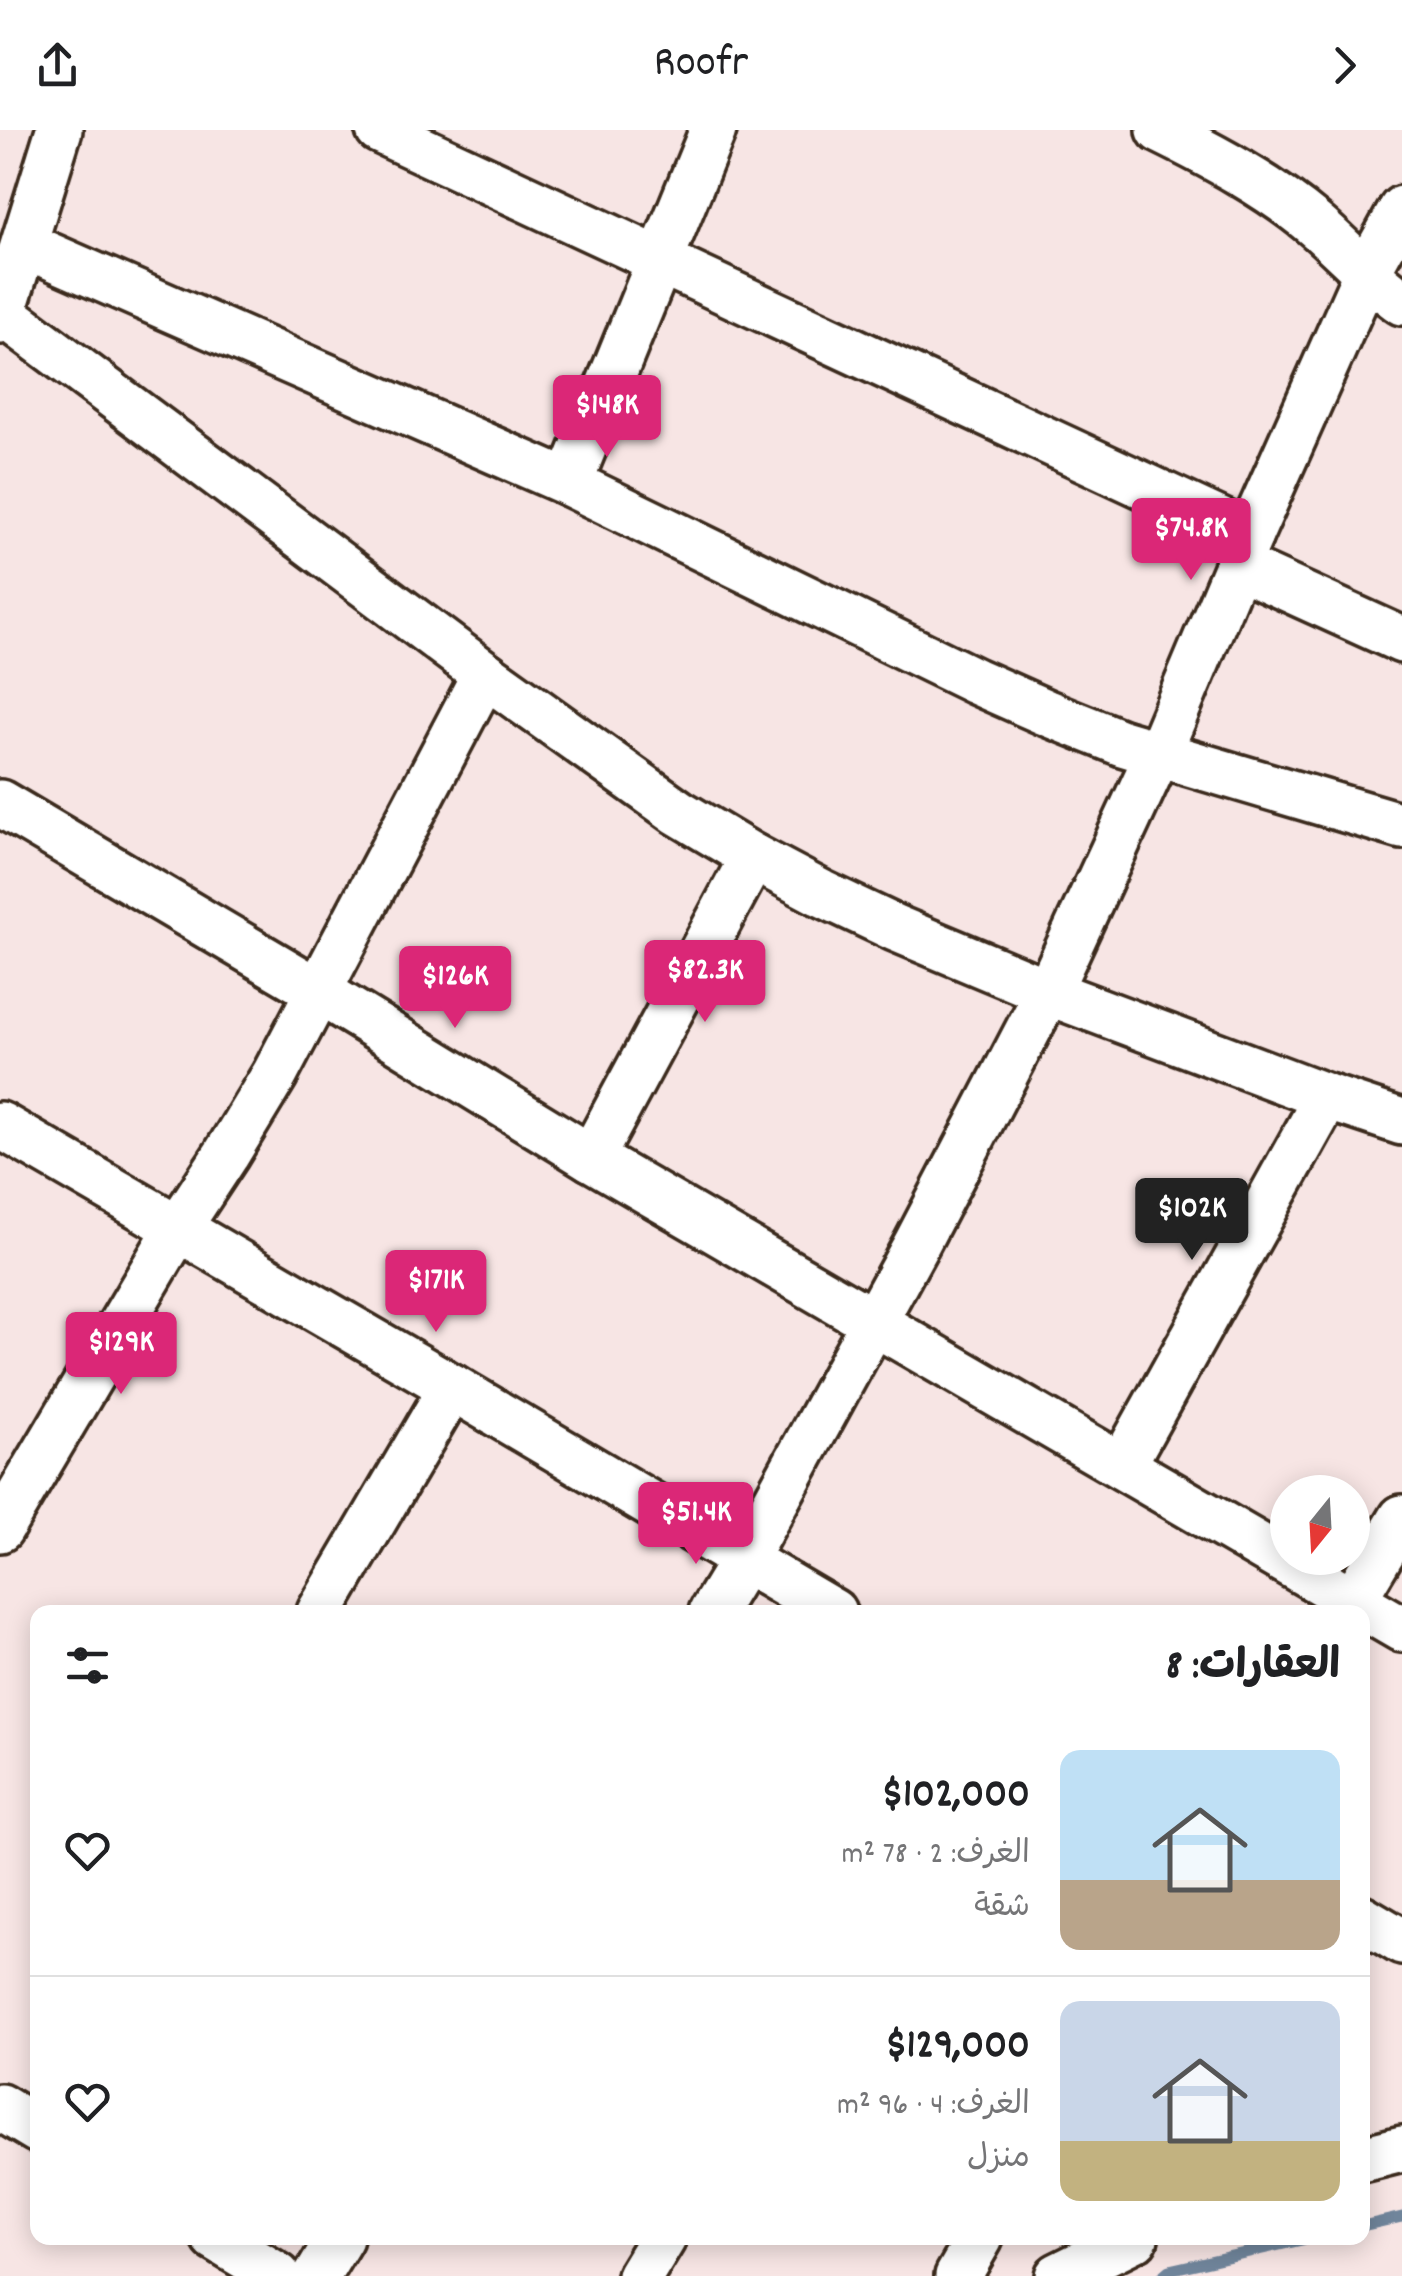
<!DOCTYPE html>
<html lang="ar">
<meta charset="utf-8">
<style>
body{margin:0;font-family:Dekko,"Playpen Sans Arabic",sans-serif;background:#f2f2f2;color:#202124;direction:rtl;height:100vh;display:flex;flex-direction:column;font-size:38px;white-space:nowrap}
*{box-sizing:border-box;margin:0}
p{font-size:32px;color:#757577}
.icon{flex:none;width:55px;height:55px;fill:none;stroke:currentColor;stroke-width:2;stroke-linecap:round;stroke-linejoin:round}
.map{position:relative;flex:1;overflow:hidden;direction:ltr}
.drawer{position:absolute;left:30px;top:1475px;width:1340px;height:640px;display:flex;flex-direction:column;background:#fff;border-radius:20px;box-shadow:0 5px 25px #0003;direction:rtl}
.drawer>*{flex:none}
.needle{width:65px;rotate:198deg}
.buttons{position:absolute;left:1270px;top:1345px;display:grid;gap:20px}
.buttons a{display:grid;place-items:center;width:100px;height:100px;border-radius:50%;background:#fff;box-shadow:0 5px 25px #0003;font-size:50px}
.price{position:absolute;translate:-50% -85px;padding:0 22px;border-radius:10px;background:#db2777;color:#fff;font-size:32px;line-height:65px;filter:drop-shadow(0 2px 5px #0008)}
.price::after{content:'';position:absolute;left:50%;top:60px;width:30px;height:22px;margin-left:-15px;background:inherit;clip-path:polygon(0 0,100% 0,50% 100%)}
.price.selected{background:#222;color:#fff}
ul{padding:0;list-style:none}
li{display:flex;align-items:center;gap:30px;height:250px;padding:0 30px}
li+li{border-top:2px solid #e0e0e0}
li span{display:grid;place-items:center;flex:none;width:280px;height:200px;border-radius:20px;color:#555}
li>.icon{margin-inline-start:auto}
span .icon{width:120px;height:120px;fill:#fffc;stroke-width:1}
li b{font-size:42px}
h2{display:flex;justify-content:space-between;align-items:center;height:120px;padding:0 30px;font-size:42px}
header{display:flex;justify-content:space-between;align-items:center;height:130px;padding:0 30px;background:#fff;font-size:45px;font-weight:600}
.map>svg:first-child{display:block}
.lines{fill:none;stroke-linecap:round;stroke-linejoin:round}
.stream{stroke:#70859b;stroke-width:11}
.minor-casing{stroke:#3b2a1e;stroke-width:52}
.minor{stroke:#fff;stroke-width:45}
</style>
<header><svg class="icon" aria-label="forward" viewBox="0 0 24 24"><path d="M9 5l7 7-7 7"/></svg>Roofr<svg class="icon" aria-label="share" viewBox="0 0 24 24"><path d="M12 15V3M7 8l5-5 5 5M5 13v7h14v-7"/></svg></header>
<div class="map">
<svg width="1402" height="2146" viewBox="0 0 1402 2146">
<rect width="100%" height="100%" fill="#f7e5e4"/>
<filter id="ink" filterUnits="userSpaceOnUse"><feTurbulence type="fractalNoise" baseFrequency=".01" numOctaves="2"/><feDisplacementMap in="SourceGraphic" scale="20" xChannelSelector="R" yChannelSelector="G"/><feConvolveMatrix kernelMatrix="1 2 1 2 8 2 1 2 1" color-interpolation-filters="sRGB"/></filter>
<g filter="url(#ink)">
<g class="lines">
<g class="stream">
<path d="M1362 2096 1402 2087"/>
<path d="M1162 2146 1169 2140 1311 2108"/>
</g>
<g class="minor-casing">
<g id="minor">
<path d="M379 0 1250 405"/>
<path d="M1160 0C1213 26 1269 56 1314 94 1344 119 1370 150 1402 172"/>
<path d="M25 115 569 353 975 551 1045 582 1122 613 1402 696"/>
<path d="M0 181 485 544 678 682 753 727 821 763 895 798 1048 862 1327 967 1402 992"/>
<path d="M0 191 59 0"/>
<path d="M569 353 713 0"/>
<path d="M1239 436 1402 510"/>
<path d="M0 673 320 862 591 1028 1402 1499"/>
<path d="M0 995 452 1257 833 1482"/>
<path d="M591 1028 753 727"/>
<path d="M1122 1336 1327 967"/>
<path d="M0 1399 178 1098 226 1025 275 944 485 544"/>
<path d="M320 1482 452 1257"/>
<path d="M712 1482 744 1429 917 1113 1048 862 1158 624 1250 405 1367 142 1402 79"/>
<path d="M1346 1482 1402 1388"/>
<path d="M1362 1788 1402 1812"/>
<path d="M0 1977 38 2000"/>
<path d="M1362 2029 1402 2019"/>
<path d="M215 2108 278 2146"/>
<path d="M317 2146 340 2108"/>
<path d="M640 2146 663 2108"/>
<path d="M958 2146 980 2108"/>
<path d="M1058 2146 1135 2108"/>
</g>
</g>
<use href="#minor" class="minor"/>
</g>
</g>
</svg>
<div class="buttons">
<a><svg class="needle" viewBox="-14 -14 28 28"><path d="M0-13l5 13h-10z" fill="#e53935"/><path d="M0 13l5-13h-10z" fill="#757577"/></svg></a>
</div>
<b class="price" style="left:607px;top:330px">$148K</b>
<b class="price" style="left:1191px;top:453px">$74.8K</b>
<b class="price" style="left:705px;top:895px">$82.3K</b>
<b class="price" style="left:455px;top:901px">$126K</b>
<b class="price selected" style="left:1192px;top:1133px">$102K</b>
<b class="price" style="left:436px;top:1205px">$171K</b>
<b class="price" style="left:121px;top:1267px">$129K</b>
<b class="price" style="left:696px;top:1437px">$51.4K</b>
<section class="drawer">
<h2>العقارات: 8<svg class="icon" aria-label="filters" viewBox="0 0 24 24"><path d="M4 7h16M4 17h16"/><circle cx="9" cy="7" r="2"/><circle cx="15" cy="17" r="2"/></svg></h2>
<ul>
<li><span style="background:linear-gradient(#bfe0f5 65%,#b9a48a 0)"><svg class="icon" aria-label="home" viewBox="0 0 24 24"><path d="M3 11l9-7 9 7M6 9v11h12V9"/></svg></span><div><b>$102,000</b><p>الغرف: 2 · 78 m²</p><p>شقة</p></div><svg class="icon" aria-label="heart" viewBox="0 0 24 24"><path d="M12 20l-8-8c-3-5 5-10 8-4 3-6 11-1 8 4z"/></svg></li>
<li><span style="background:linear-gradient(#c9d6e8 70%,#c2b280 0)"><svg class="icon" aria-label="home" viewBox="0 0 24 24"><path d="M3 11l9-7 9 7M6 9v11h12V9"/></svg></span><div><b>$129,000</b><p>الغرف: 4 · 96 m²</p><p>منزل</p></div><svg class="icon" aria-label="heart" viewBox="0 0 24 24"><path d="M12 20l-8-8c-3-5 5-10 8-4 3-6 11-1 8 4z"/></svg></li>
</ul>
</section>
</div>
